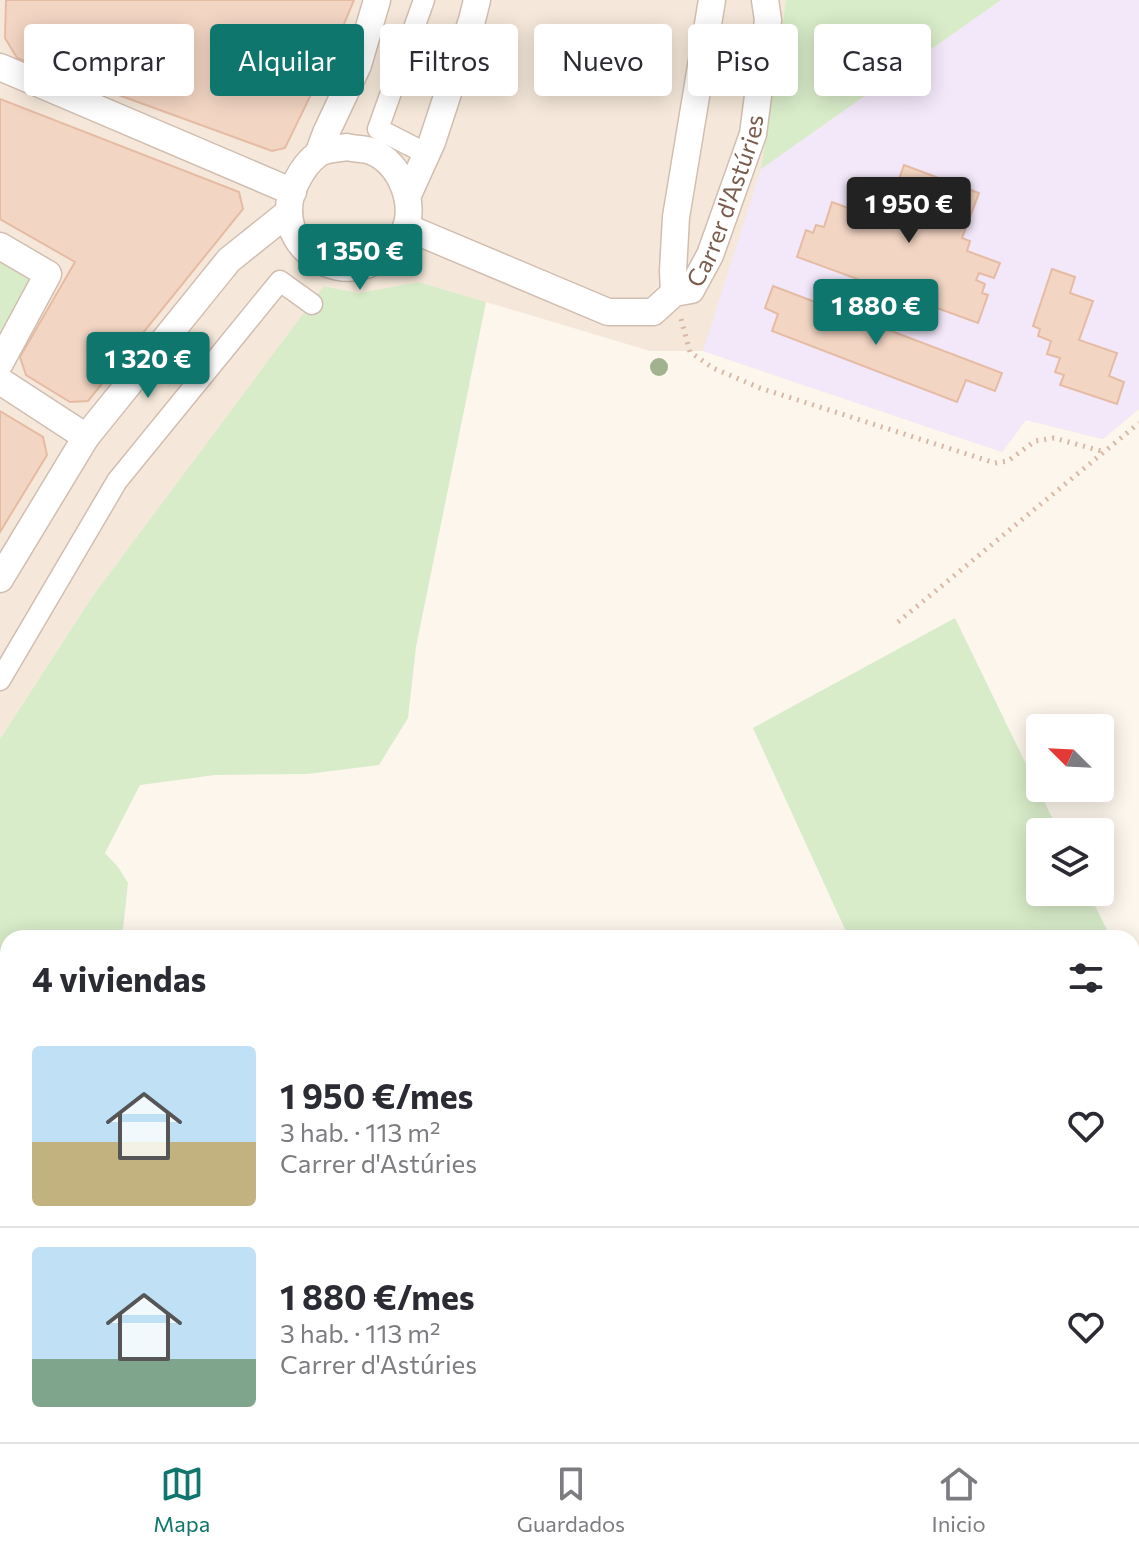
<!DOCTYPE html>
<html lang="es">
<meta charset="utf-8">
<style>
body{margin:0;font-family:Commissioner,sans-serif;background:#f7f7f7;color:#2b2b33;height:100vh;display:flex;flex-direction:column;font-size:30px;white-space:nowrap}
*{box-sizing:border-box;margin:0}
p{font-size:26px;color:#7c7c81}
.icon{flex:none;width:44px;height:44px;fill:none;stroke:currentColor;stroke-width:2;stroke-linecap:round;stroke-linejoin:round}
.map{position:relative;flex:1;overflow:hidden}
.sheet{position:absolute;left:0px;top:930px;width:1140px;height:512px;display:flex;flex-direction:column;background:#fff;border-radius:24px 24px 0 0;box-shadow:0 4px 20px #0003}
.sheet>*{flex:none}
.guide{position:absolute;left:24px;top:24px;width:1092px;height:72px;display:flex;gap:16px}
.needle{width:52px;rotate:294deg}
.fabs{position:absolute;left:1026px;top:714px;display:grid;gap:16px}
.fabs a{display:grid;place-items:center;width:88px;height:88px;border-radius:8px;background:#fff;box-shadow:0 4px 20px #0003;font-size:40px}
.price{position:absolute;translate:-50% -68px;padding:0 18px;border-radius:8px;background:#0f766e;color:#fff;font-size:26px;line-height:52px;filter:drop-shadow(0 2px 4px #0008)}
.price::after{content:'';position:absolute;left:50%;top:48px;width:24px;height:18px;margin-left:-12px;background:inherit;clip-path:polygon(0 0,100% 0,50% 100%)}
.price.active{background:#222;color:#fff}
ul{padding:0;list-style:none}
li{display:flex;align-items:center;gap:24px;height:200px;padding:0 32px}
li+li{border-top:2px solid #e1e1e2}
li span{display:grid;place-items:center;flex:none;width:224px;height:160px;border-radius:8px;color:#555}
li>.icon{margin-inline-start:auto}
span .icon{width:96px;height:96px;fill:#fffc;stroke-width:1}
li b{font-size:34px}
h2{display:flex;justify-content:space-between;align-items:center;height:96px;padding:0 32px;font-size:34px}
.pill{padding:0 28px;border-radius:8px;background:#fff;box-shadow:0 4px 20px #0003;font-size:28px;line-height:72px}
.pill.active{background:#0f766e;color:#fff}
.menu{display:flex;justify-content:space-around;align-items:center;height:112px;border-top:2px solid #e1e1e2;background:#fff;font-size:22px;color:#7c7c81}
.menu a{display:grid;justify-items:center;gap:4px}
.menu .active{color:#0f766e}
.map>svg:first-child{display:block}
.residential{fill:#f5e8da}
.education{fill:#f3e8fa}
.green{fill:#d8ecc9}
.building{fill:#f3d5c3;stroke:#e6bba3;stroke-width:2}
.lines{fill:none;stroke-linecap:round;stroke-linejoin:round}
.pedestrian-casing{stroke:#d1beb0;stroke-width:23}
.minor-casing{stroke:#d1beb0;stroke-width:29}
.path{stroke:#d9b8a5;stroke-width:5;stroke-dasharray:2 6;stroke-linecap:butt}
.pedestrian{stroke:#fff;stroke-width:20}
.minor{stroke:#fff;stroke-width:26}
.tree{fill:#a0b28e}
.labels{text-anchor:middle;stroke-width:7;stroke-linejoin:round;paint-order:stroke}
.street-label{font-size:24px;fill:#7a5c4d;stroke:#fffaf3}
</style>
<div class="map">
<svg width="1139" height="1442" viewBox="0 0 1139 1442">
<rect width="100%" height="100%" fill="#fdf6ec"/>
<path class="residential" d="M0 0H786L762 168 1001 0H1139V409L1103 439 1026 420 1002 452 703 351H650L419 282 358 293 325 286 92 597 0 739Z"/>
<path class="education" d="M1001 0H1139V409L1103 439 1026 420 1002 452 703 351 761 169Z"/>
<g class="green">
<path d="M786 0H1001L761 169Z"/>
<path d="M0 246 48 274 0 363Z"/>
<path d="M419 282 486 302 416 647 408 718 379 765 307 774 215 775 140 785 105 853 118 867 128 883 122 938H8V1273L0 1315V739L92 597 324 286 358 293Z"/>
<path d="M955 618 1059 832H1040V892H1088L1111 938H849L753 728Z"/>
<path d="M1139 948V1442H224L226 1434H1132V949Z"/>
</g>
<g class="building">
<path d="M6 0H354L336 43 285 148 272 151 17 58 5 38Z"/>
<path d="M0 99 239 192 243 209 88 401 70 402 26 375 20 357 75 262 0 219Z"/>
<path d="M904 165 979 193 962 238 970 241 967 251 1000 263 994 278 979 273 976 280 985 284 982 293 988 295 978 323 797 257 806 230 813 233 816 225 824 227 832 202 875 218 879 207 888 210Z"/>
<path d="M1052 269 1075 277 1070 293 1093 301 1079 340 1117 353 1109 376 1124 382 1117 404 1060 385 1064 375 1055 372 1060 358 1047 354 1051 341 1038 336 1040 329 1033 326Z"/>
<path d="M773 286 1002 373 995 391 966 380 957 402 772 331 778 314 765 308Z"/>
<path d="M0 411 43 437 47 455 0 532Z"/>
</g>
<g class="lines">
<g class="pedestrian-casing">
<g id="pedestrian">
<path d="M424 0 378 129 421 151 425 157"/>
<path d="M0 680 117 481 280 281 312 304"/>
</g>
</g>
<g class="minor-casing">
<g id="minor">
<path d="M0 67 293 192"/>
<path d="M347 147C355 149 364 149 371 151 401 163 417 204 404 233 396 249 379 262 362 266 329 275 290 249 289 212 288 192 302 166 318 154 325 149 338 149 347 147Z"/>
<path d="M319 152 326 133 358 65 377 0"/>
<path d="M408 195 432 142 472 20 477 0"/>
<path id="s1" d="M406 227 608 312H653L674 293 691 290 710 255 753 134 768 20 765 0"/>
<path d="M0 246 48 274 0 363"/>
<path d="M674 293 673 271 676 217 712 0"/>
<path d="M0 381 86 437"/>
<path d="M0 579 86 437 229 260 289 212"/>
</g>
</g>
<g class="path">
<path d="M681 319 690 352 713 368 760 388 995 463 1008 461 1035 441 1054 438 1105 452"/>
<path d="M898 622 1139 423"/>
<path d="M1132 1265 1139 1263"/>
<path d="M863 1434 865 1442"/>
<path d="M953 1434 955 1442"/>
<path d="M1071 1434 1073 1442"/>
<path d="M571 1442 600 1434"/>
</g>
<use href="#pedestrian" class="pedestrian"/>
<use href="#minor" class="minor"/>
</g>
<circle class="tree" cx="659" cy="367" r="9"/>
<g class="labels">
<g class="street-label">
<text dy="8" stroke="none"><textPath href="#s1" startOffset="406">Carrer d'Astúries</textPath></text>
</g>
</g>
</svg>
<div class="fabs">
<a><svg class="needle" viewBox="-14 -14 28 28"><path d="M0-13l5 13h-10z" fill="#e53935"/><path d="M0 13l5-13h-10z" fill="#7c7c81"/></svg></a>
<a><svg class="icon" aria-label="layers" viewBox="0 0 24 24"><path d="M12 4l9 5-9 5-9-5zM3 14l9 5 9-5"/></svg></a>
</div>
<b class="price active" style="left:909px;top:245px">1 950 €</b>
<b class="price" style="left:360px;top:292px">1 350 €</b>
<b class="price" style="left:876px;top:347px">1 880 €</b>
<b class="price" style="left:148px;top:400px">1 320 €</b>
<div class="guide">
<a class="pill">Comprar</a>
<a class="pill active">Alquilar</a>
<a class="pill">Filtros</a>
<a class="pill">Nuevo</a>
<a class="pill">Piso</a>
<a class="pill">Casa</a>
</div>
<section class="sheet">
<h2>4 viviendas<svg class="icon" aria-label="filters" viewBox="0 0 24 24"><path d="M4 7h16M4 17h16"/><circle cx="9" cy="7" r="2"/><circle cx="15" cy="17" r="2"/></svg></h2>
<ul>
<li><span style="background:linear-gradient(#bfe0f5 60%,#c2b280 0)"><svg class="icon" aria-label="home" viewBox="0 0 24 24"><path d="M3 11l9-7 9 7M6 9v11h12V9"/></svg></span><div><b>1 950 €/mes</b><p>3 hab. · 113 m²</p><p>Carrer d'Astúries</p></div><svg class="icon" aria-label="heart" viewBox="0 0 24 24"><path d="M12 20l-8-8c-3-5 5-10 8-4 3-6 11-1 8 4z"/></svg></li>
<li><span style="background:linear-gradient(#bfe0f5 70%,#7fa58c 0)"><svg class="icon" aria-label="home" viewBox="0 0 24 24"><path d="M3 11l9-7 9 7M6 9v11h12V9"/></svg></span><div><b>1 880 €/mes</b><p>3 hab. · 113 m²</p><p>Carrer d'Astúries</p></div><svg class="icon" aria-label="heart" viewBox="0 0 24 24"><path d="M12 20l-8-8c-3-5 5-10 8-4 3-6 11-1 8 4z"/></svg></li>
</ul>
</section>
</div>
<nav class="menu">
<a class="active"><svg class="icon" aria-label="map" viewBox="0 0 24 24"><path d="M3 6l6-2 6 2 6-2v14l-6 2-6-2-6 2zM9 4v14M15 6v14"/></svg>Mapa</a>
<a><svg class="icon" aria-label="saved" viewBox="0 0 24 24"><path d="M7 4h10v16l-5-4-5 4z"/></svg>Guardados</a>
<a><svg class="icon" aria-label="home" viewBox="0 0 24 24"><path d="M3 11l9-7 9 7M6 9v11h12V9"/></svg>Inicio</a>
</nav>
